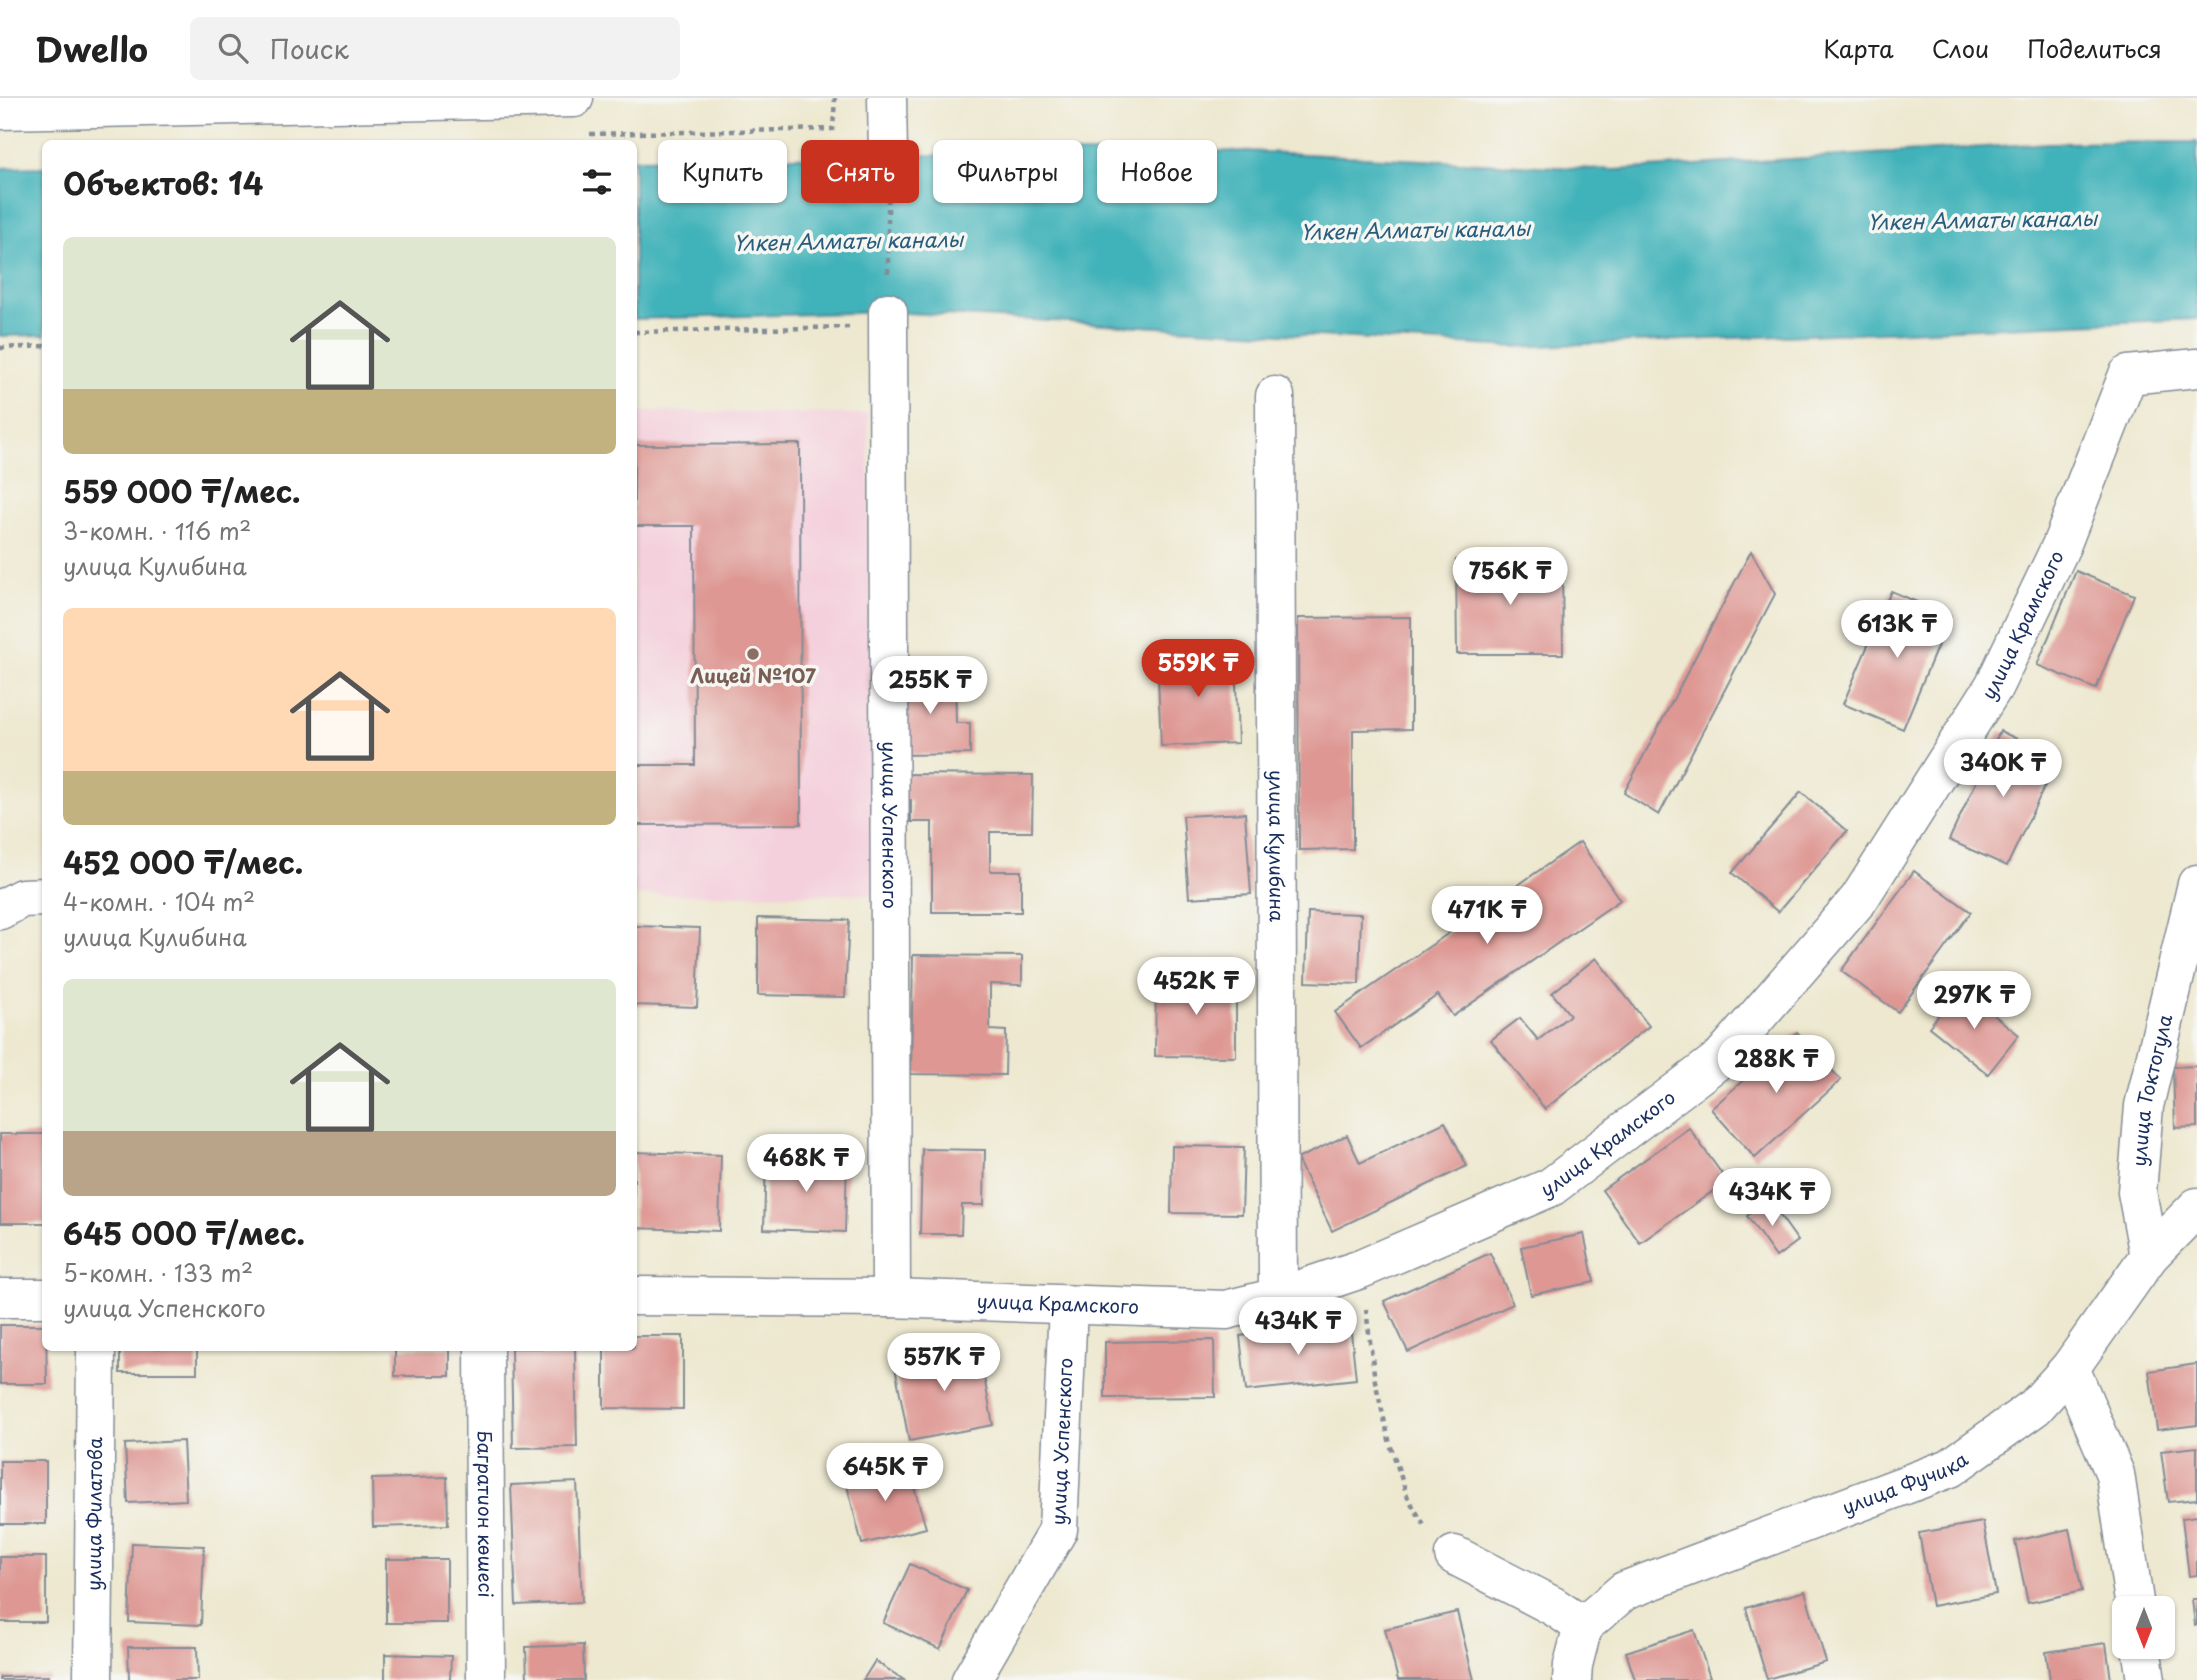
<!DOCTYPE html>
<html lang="ru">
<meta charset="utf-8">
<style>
body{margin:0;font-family:"Playpen Sans",sans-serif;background:#f2f2f2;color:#222;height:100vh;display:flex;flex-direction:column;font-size:26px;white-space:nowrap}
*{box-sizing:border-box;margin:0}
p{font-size:23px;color:#767676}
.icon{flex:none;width:38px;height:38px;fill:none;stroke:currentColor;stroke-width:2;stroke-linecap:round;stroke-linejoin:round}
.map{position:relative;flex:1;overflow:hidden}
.sheet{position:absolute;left:42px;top:42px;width:595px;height:1211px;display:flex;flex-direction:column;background:#fff;border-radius:10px;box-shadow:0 2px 5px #0004}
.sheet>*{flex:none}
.hud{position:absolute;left:658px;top:42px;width:665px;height:63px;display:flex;gap:14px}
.needle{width:46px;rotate:180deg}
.buttons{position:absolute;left:2112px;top:1498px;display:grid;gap:14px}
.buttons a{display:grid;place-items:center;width:63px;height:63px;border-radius:10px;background:#fff;box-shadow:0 2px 5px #0004;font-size:35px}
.price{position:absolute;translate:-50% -60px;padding:0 16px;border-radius:24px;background:#fff;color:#222;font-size:23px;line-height:46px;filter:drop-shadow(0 2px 4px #0008)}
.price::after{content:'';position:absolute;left:50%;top:42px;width:21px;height:16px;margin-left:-10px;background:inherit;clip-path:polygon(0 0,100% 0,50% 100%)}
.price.selected{background:#c8321e;color:#fff}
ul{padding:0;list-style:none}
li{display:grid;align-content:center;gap:14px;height:371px;padding:0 21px}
li span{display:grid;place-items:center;height:217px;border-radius:10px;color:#555}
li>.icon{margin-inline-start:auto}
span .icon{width:126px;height:126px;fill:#fffc;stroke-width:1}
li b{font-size:30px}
h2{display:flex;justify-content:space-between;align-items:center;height:84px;padding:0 21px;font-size:30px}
.tag{padding:0 24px;border-radius:10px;background:#fff;box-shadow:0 2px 5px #0004;font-size:24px;line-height:63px}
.tag.selected{background:#c8321e;color:#fff}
header{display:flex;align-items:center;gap:42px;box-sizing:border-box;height:98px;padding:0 35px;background:#fff;border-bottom:2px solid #e0e0e0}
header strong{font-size:33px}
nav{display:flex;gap:38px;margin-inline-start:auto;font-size:24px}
.search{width:490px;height:63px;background:#f2f2f2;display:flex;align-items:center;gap:18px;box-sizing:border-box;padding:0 24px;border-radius:10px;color:#767676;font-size:26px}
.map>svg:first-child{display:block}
.built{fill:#f4cfdc}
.water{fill:#41b2b9;stroke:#2e708c;stroke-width:2}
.building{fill:#de9793}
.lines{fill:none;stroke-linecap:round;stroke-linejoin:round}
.minor-casing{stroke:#848c96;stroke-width:41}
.path{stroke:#848c96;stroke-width:4.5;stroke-dasharray:5 5;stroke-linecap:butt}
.minor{stroke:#fff;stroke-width:38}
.education-dot{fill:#8d6e63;stroke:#f6f6f2;stroke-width:2.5}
.labels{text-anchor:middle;stroke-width:7;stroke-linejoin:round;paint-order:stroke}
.street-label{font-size:19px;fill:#1b2f5e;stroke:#f6f6f2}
.education-label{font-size:19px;font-weight:bold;fill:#785e54;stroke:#f6f6f2}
.water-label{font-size:21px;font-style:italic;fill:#285d7e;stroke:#f6f6f2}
</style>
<header>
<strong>Dwello</strong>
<div class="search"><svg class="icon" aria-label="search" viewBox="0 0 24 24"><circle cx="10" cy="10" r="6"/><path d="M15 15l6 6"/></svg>Поиск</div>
<nav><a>Карта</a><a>Слои</a><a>Поделиться</a></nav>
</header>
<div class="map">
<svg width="2197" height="1582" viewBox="0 0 2197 1582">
<rect width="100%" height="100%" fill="#f6f6f2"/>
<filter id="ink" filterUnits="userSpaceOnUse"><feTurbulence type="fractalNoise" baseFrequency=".0143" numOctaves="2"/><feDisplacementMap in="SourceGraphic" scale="14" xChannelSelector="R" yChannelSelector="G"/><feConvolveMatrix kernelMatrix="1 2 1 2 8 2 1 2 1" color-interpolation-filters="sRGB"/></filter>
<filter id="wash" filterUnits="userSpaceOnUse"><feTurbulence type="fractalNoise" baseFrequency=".00686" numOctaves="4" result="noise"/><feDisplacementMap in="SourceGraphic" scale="28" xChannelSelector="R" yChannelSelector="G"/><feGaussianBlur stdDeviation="1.57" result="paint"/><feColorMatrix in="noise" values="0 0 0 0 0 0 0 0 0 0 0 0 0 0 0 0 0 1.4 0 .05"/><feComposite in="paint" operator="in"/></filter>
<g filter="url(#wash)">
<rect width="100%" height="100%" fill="#ede8cf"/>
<path class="built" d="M634 313 868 316 875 796 634 797Z"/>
<g class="water">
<path d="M2197 44V221L1513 249 888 214 634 221V61L1248 53 1615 72 2049 45Z"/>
<path d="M45 69V237L0 238V70Z"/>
</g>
<g id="blocks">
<g class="building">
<path d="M800 346 801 726 634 727V667H695L694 428H634V347Z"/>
<path d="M1751 453 1775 496 1659 717 1624 695Z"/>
<path d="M1562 461 1563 556H1457L1456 462Z"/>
<path d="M2076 473 2134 497 2096 591 2037 567Z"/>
<path d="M1891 493 1950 518 1903 631 1843 606Z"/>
<path d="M1411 519V631L1353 632V751L1299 752 1298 520Z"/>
<path d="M1235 555 1238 645 1161 648 1157 557Z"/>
<path d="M897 575H955L956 625H970V656L898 657Z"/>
<path d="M2000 633 2058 660 2007 768 1949 742Z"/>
<path d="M900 676 1033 677 1032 734H990V773H1021V814H932V724H911V702H900Z"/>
<path d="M1801 694 1847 733 1778 814 1732 775Z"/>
<path d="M1245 715 1251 796 1189 800 1183 718Z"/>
<path d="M1580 744 1620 802 1453 918 1438 897 1361 950 1335 914Z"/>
<path d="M1914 773 1971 814 1898 914 1841 873Z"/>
<path d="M1308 814 1361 816 1359 886 1306 884Z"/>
<path d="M758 820 849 822 845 899 758 897Z"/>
<path d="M634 828 700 830 697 909 634 907Z"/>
<path d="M913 857 1022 858V887L990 886V932L1006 933 1005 977 911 976Z"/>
<path d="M1596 860 1649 928 1545 1011 1491 942 1520 920 1538 942 1570 917 1552 895Z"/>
<path d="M1156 879 1236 881V959L1155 958Z"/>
<path d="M1960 890 2019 937 1988 976 1929 929Z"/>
<path d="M1797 934 1841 982 1755 1060 1711 1011Z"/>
<path d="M2197 968V1029L2175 1030 2173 969Z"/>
<path d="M1445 1024 1467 1068 1332 1133 1297 1061 1347 1037 1360 1065Z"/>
<path d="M1689 1030 1727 1083 1640 1145 1602 1092Z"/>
<rect x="0" y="1036" width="46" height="89"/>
<path d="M1172 1048 1244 1049 1242 1116 1171 1115Z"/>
<path d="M922 1051 985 1052 984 1107H962L961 1136H920Z"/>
<path d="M634 1054 721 1057 719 1133 634 1130Z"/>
<path d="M766 1059 847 1061 845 1134 764 1131Z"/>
<path d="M1769 1102 1798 1143 1776 1159 1747 1118Z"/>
<path d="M1584 1136 1594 1184 1531 1197 1521 1149Z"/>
<path d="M1490 1155 1513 1206 1408 1254 1384 1203Z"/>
<path d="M1350 1225 1356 1281 1246 1293 1240 1238Z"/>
<path d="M0 1227H46L47 1286H0Z"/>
<path d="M634 1238H683V1311L604 1310V1250H634Z"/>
<path d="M1214 1242 1215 1299 1105 1300V1244Z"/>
<path d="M978 1247 993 1327 909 1343 894 1264Z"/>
<rect x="120" y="1250" width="77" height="25"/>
<rect x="395" y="1250" width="55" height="28"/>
<path d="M511 1250H575L577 1349 513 1350Z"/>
<path d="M2197 1266V1327L2157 1332 2149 1273Z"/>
<path d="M183 1343 186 1402 128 1405 125 1346Z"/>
<path d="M2197 1349V1401L2168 1404 2161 1353Z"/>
<path d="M906 1362 926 1430 862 1446 845 1380Z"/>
<rect x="0" y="1363" width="46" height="63"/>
<path d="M447 1379 448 1427 373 1429 372 1381Z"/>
<path d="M577 1384 582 1504 516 1507 511 1387Z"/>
<path d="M2197 1418V1477L2189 1478 2182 1420Z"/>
<path d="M1983 1424 1996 1496 1932 1508 1919 1435Z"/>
<path d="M2069 1431 2082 1493 2028 1505 2015 1443Z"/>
<path d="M132 1445 204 1448 201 1527 129 1524Z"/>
<rect x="0" y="1459" width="46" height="65"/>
<rect x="386" y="1461" width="61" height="64"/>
<path d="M910 1466 967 1492 940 1551 883 1525Z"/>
<path d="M1805 1493 1826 1564 1767 1581 1746 1510Z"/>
<path d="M2192 1501H2197V1527H2195Z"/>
<path d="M1457 1514 1474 1582H1398L1385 1531Z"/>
<path d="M1694 1532 1710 1580 1703 1582H1635L1626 1554Z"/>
<path d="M2106 1545 2111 1582H2050L2046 1554Z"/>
<path d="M583 1547 584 1582H527L526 1549Z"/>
<path d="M128 1549H197L198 1582H129Z"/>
<path d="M385 1556 451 1558 450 1582H385Z"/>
<path d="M875 1563 904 1582H863Z"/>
<path d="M49 1578V1582H0V1579Z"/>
</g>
</g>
</g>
<g filter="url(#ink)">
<use href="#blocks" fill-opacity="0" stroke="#848c96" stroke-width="2"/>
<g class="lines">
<g class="minor-casing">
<g id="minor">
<path d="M887 0 888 57"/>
<path d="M0 12 574 0"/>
<path id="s1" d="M888 214 891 1200"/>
<path id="s2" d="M1275 298 1278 1199"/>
<path d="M0 812 22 800 46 799"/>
<path id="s3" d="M2149 1158 2137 1094 2144 1008 2197 786"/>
<path id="s4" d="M634 1198 891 1200 1226 1212 1278 1199 1361 1171 1551 1089 1721 960 1859 801 1994 588 2061 448 2128 277 2197 270"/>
<path d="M0 1200H46"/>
<path id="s5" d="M484 1250 486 1582"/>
<path d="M2070 1270 2115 1376 2135 1510"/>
<path d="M1454 1457 1553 1508 1583 1528"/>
<path d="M2141 1549 2146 1582"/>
<path id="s6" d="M93 1582 96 1250"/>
<path id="s7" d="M971 1582 1058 1432 1068 1208"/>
<path id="s8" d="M1572 1582 1573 1567 1583 1528 1624 1493 1950 1370 2035 1309 2070 1270 2149 1158 2197 1109"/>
</g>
</g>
<g class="path">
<path d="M590 36 833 31 835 0"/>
<path d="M888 175V93"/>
<path d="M634 234 850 229"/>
<path d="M0 250 46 248"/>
<path d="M1366 1211 1375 1283 1390 1346 1408 1400 1426 1430"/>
</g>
<use href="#minor" class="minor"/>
</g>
</g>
<circle class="education-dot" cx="753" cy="556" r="7"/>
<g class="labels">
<g class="street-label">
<text dy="7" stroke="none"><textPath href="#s4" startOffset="1684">улица Крамского</textPath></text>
<text dy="7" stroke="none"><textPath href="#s1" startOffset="513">улица Успенского</textPath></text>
<text dy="7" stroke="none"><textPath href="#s2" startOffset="450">улица Кулибина</textPath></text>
<text dy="7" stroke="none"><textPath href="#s3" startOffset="168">улица Токтогула</textPath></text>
<text dy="7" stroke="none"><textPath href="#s4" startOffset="1012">улица Крамского</textPath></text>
<text dy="7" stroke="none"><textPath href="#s4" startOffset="424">улица Крамского</textPath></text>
<text dy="7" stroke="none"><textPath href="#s7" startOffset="262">улица Успенского</textPath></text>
<text dy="7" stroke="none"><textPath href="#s8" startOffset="410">улица Фучика</textPath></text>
<text dy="7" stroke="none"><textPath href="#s6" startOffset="166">улица Филатова</textPath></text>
<text dy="7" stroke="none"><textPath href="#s5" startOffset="166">Багратион көшесі</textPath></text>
</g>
<g class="education-label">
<text x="753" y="585">Лицей №107</text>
</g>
<g class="water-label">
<text transform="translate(1982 123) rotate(-1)" y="7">Үлкен Алматы каналы</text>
<text transform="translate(1415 133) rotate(-1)" y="7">Үлкен Алматы каналы</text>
<text transform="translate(848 144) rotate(-1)" y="7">Үлкен Алматы каналы</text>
</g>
</g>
</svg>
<div class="buttons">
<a><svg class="needle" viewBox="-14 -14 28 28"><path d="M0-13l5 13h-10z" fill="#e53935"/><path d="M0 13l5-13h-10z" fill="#767676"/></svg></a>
</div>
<b class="price" style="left:1510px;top:509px">756K ₸</b>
<b class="price" style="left:1897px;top:562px">613K ₸</b>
<b class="price selected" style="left:1198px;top:601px">559K ₸</b>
<b class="price" style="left:930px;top:618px">255K ₸</b>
<b class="price" style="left:2003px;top:701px">340K ₸</b>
<b class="price" style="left:1487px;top:848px">471K ₸</b>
<b class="price" style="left:1196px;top:919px">452K ₸</b>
<b class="price" style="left:1974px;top:933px">297K ₸</b>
<b class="price" style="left:1776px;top:997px">288K ₸</b>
<b class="price" style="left:806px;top:1096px">468K ₸</b>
<b class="price" style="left:1772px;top:1130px">434K ₸</b>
<b class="price" style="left:1298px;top:1259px">434K ₸</b>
<b class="price" style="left:944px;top:1295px">557K ₸</b>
<b class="price" style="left:885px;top:1405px">645K ₸</b>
<div class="hud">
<a class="tag">Купить</a>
<a class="tag selected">Снять</a>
<a class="tag">Фильтры</a>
<a class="tag">Новое</a>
</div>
<section class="sheet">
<h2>Объектов: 14<svg class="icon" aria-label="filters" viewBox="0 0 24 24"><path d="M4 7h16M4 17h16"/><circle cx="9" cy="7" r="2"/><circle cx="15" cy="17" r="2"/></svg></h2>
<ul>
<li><span style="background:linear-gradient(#dfe7d0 70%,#c2b280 0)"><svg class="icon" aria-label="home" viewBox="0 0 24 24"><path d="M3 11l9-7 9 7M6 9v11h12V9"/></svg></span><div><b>559 000 ₸/мес.</b><p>3-комн. · 116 m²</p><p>улица Кулибина</p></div></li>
<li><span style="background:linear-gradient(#ffd9b3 75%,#c2b280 0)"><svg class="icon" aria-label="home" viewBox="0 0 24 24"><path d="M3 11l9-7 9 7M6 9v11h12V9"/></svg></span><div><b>452 000 ₸/мес.</b><p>4-комн. · 104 m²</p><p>улица Кулибина</p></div></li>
<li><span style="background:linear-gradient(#dfe7d0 70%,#b9a48a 0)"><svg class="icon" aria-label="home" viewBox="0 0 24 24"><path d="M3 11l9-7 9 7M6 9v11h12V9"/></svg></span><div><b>645 000 ₸/мес.</b><p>5-комн. · 133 m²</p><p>улица Успенского</p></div></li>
</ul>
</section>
</div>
